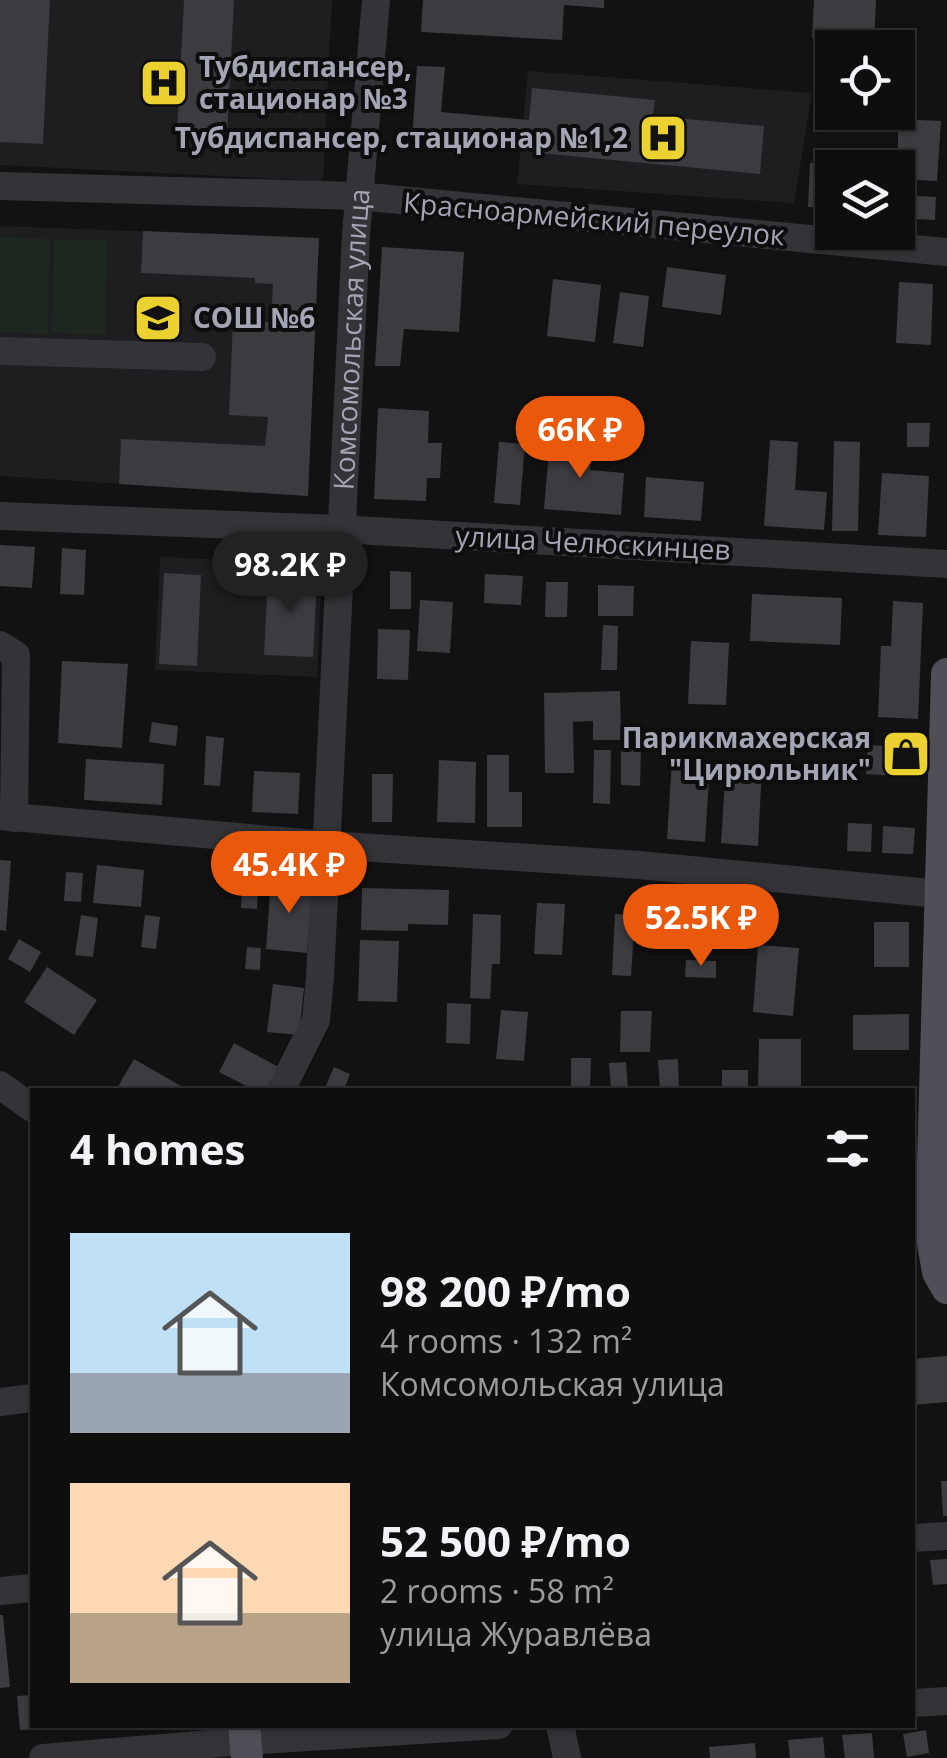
<!DOCTYPE html>
<meta charset="utf-8">
<style>
body{margin:0;font-family:"Open Sans",sans-serif;background:#171717;color:#f1f3f6;height:100vh;display:flex;flex-direction:column;font-size:38px;white-space:nowrap}
*{box-sizing:border-box;margin:0}
p{font-size:32px;color:#9b9c9e}
.icon{flex:none;width:55px;height:55px;fill:none;stroke:currentColor;stroke-width:2;stroke-linecap:round;stroke-linejoin:round}
.map{position:relative;flex:1;overflow:hidden}
.side{position:absolute;left:30px;top:1088px;width:885px;height:640px;display:flex;flex-direction:column;background:#0e0e0e;border-radius:0px;box-shadow:0 2px 8px #0004,0 0 0 2px #2e2e2e}
.side>*{flex:none}
.buttons{position:absolute;left:815px;top:30px;display:grid;gap:20px}
.buttons a{display:grid;place-items:center;width:100px;height:100px;border-radius:0px;background:#0e0e0e;box-shadow:0 2px 8px #0004,0 0 0 2px #2e2e2e;font-size:50px}
.price{position:absolute;translate:-50% -85px;padding:0 22px;border-radius:35px;background:#ea580c;color:#fff;font-size:32px;line-height:65px;filter:drop-shadow(0 2px 5px #0008)}
.price::after{content:'';position:absolute;left:50%;top:60px;width:30px;height:22px;margin-left:-15px;background:inherit;clip-path:polygon(0 0,100% 0,50% 100%)}
.price.on{background:#222;color:#fff}
ul{padding:0;list-style:none}
li{display:flex;align-items:center;gap:30px;height:250px;padding:0 40px}
li span{display:grid;place-items:center;flex:none;width:280px;height:200px;border-radius:0px;color:#555}
li>.icon{margin-inline-start:auto}
span .icon{width:120px;height:120px;fill:#fffc;stroke-width:1}
li b{font-size:42px}
h2{display:flex;justify-content:space-between;align-items:center;height:120px;padding:0 40px;font-size:42px}
.map>svg:first-child{display:block}
.built{fill:#1e1e20}
.green{fill:#1e2620}
.building{fill:#3c3c40}
.lines{fill:none;stroke-linecap:round;stroke-linejoin:round}
.minor{stroke:#333338;stroke-width:28}
.major{stroke:#4f4f57;stroke-width:32}
.labels{text-anchor:middle;stroke-width:8;stroke-linejoin:round;paint-order:stroke}
.poi-label{font-size:28px;font-weight:bold;fill:#a4a5b4;stroke:#0d0d0e;text-anchor:start}
.street-label{font-size:28px;fill:#a4a5b4;stroke:#0d0d0e}
</style>
<div class="map">
<svg width="947" height="1758" viewBox="0 0 947 1758">
<rect width="100%" height="100%" fill="#121213"/>
<g class="built">
<path d="M0 0H332L323 181 0 165Z"/>
<path d="M528 71 812 93 794 203 517 184Z"/>
<path d="M0 226 319 238 308 496 0 476Z"/>
<path d="M160 557 322 564 317 677 155 670Z"/>
</g>
<g class="green">
<path d="M0 237 50 239 48 334 0 333Z"/>
<path d="M54 239 107 240 105 335 52 333Z"/>
</g>
<g class="building">
<path d="M0 0H50L43 144 0 142Z"/>
<path d="M184 0H234L227 136 177 133Z"/>
<path d="M423 0H604V8L564 5 562 40 421 32Z"/>
<path d="M814 0H876L874 41 812 38Z"/>
<path d="M417 66 445 67 441 112 529 120 532 88 655 100 653 116 764 126 760 174 412 141Z"/>
<path d="M898 119 941 121 937 181 898 179Z"/>
<path d="M810 163 845 164 844 168H832V208L808 207Z"/>
<path d="M898 195 936 197 935 220 898 218Z"/>
<path d="M143 231 319 238 308 496 119 484 121 439 265 446 268 417 229 415 233 321 271 322 273 284 255 283V278L141 273Z"/>
<path d="M382 247 464 252 459 332 404 329 400 366H375Z"/>
<path d="M667 267 726 275 721 315 662 307Z"/>
<path d="M553 279 601 285 595 342 547 336Z"/>
<path d="M899 282 933 284 931 345 896 343Z"/>
<path d="M620 292 649 296 643 347 613 343Z"/>
<path d="M378 408 429 411 428 443H442L440 478H427L426 501 374 499Z"/>
<path d="M907 423H930L929 447H907Z"/>
<path d="M550 439 592 442 590 470 624 473 621 515 544 509Z"/>
<path d="M770 440 798 442 795 490 827 492 824 530 764 526Z"/>
<path d="M834 441 860 442 858 531H832Z"/>
<path d="M499 442 525 444 520 505 494 503Z"/>
<path d="M882 473 929 476 926 537 878 535Z"/>
<path d="M646 477 704 482 701 521 644 517Z"/>
<path d="M0 545 35 547 32 588 0 586Z"/>
<path d="M62 548 86 550 84 595 60 594Z"/>
<path d="M390 571 411 572V609H390Z"/>
<path d="M164 573 201 575 197 666 159 664Z"/>
<path d="M268 574 317 577 313 657 264 655Z"/>
<path d="M485 574 523 576 521 605 484 603Z"/>
<path d="M546 582H568L567 617H545Z"/>
<path d="M598 585 634 586 633 616H598Z"/>
<path d="M752 594 842 598 840 645 750 641Z"/>
<path d="M420 600 453 602 450 653 417 651Z"/>
<path d="M893 601 923 603 918 719 878 717 881 646H891Z"/>
<path d="M603 625 618 626 617 670H601Z"/>
<path d="M378 629 410 630 408 680 377 679Z"/>
<path d="M691 641 729 643 726 705 688 704Z"/>
<path d="M62 661 128 664 122 748 58 743Z"/>
<path d="M620 691 621 740H593V721L573 722 574 773H545L544 693Z"/>
<path d="M152 722 178 726 176 746 149 742Z"/>
<path d="M206 736 224 738 220 786 204 785Z"/>
<path d="M868 745 916 748 915 777 866 774Z"/>
<path d="M621 746H641L640 786 621 785Z"/>
<path d="M594 750H611L610 804 593 803Z"/>
<path d="M487 755H509V792H522V827H487Z"/>
<path d="M86 759 164 764 162 805 84 800Z"/>
<path d="M439 760 476 762 475 823 437 822Z"/>
<path d="M672 760 710 762 705 842 667 839Z"/>
<path d="M726 765 762 767 758 846 721 843Z"/>
<path d="M254 771 300 773 298 814 252 812Z"/>
<path d="M372 774H393L392 822H372Z"/>
<path d="M848 823 872 824 871 852 847 851Z"/>
<path d="M883 826 915 828 913 854 882 853Z"/>
<path d="M0 860 11 861 6 931 0 930Z"/>
<path d="M97 865 144 870 141 907 93 903Z"/>
<path d="M66 872 83 873 81 902 64 901Z"/>
<path d="M271 879 312 883 307 953 266 949Z"/>
<path d="M242 887 258 888 257 909 241 908Z"/>
<path d="M362 888 449 890 448 925 408 924V931L361 930Z"/>
<path d="M537 903 565 904 562 955 534 954Z"/>
<path d="M642 906 683 908 681 948 641 946Z"/>
<path d="M473 914 501 915 500 964H492L490 999 470 998Z"/>
<path d="M615 914 635 915 631 976 612 975Z"/>
<path d="M81 915 98 918 93 957 75 955Z"/>
<path d="M145 915 160 917 156 949 141 947Z"/>
<rect x="874" y="922" width="35" height="45"/>
<path d="M19 939 41 952 30 972 8 959Z"/>
<path d="M360 940 399 941 397 1002 358 1001Z"/>
<path d="M758 945 799 948 793 1016 753 1012Z"/>
<path d="M247 947 261 948 260 970 245 969Z"/>
<path d="M686 960 716 961V978L685 977Z"/>
<path d="M47 967 97 1000 74 1035 24 1002Z"/>
<path d="M273 984 304 988 299 1035 267 1032Z"/>
<path d="M447 1003 471 1004 470 1044 446 1043Z"/>
<path d="M501 1010 528 1012 524 1061 496 1059Z"/>
<path d="M621 1011H652L650 1052H620Z"/>
<path d="M909 1014V1050H853V1015Z"/>
<path d="M759 1039H801V1090H758Z"/>
<path d="M234 1043 282 1069 271 1090H254L219 1072Z"/>
<path d="M571 1058H591L590 1090H571Z"/>
<path d="M134 1059 188 1090H116Z"/>
<path d="M678 1059 679 1090H660L658 1060Z"/>
<path d="M626 1062 628 1090H611L609 1063Z"/>
<path d="M334 1067 350 1074 344 1090H324Z"/>
<rect x="722" y="1070" width="26" height="20"/>
<path d="M947 1356V1402L912 1405V1359Z"/>
<path d="M941 1481H947V1516H943Z"/>
<path d="M947 1559V1584L933 1585 930 1560Z"/>
<path d="M0 1615H3L10 1687 0 1688Z"/>
<path d="M32 1695V1725H54V1728L20 1730 17 1696Z"/>
<path d="M926 1730 929 1753 907 1757 903 1734Z"/>
<path d="M872 1733 874 1758H845L842 1735Z"/>
<path d="M823 1737 825 1758H790L788 1740Z"/>
<path d="M755 1743 756 1758H710L709 1747Z"/>
</g>
<g class="lines">
<g class="minor">
<path d="M0 186 358 196 947 252"/>
<path d="M0 351 202 357"/>
<path d="M0 516 339 529 947 564"/>
<path d="M0 645 16 655 14 818"/>
<path d="M0 816 328 845 639 865 940 894"/>
<path d="M0 1085 32 1108"/>
<path id="s1" d="M281 1090 316 1020 320 978 356 234 376 0"/>
<path d="M0 1402 32 1398"/>
<path d="M912 1538 947 1536"/>
<path d="M0 1591 32 1588"/>
<path d="M912 1703 947 1701"/>
<path d="M560 1725 567 1758"/>
<path d="M43 1758 245 1741 499 1725"/>
</g>
<g class="major">
<path d="M947 674 931 1232 938 1272 947 1288"/>
<path d="M244 1725 247 1758"/>
</g>
</g>
<defs>
<g id="hospital-square" transform="scale(2.5)"><rect x="-9" y="-9" width="18" height="18" rx="4" fill="#ecd231" stroke="#0d0d0e"/><path d="M-5-5h3v3.5h4V-5h3V5h-3V1.5h-4V5h-3Z" fill="#111"/></g>
<g id="school-square" transform="scale(2.5)"><rect x="-9" y="-9" width="18" height="18" rx="4" fill="#ecd231" stroke="#0d0d0e"/><path d="M0-5L7-2L0 1L-7-2ZM-4 1L0 2.5L4 1V4Q0 6-4 4Z" fill="#111"/></g>
<g id="shop-square" transform="scale(2.5)"><rect x="-9" y="-9" width="18" height="18" rx="4" fill="#ecd231" stroke="#0d0d0e"/><path d="M-5-2.5h2.3a2.7 3.5 0 0 1 5.4 0H5L5.5 6h-11ZM-1.5-2.5h3a1.5 2.3 0 0 0-3 0Z" fill="#111"/></g>
</defs>
<g fill-rule="evenodd">
<use href="#hospital-square" x="164" y="83"/>
<use href="#hospital-square" x="663" y="138"/>
<use href="#school-square" x="158" y="318"/>
<use href="#shop-square" x="906" y="754"/>
</g>
<g class="labels">
<g class="poi-label">
<text x="199" y="77">Тубдиспансер,<tspan x="199" dy="32">стационар №3</tspan></text>
<text x="628" y="148" text-anchor="end">Тубдиспансер, стационар №1,2</text>
<text x="193" y="328">СОШ №6</text>
<text x="871" y="748" text-anchor="end">Парикмахерская<tspan x="871" dy="32">"Цирюльник"</tspan></text>
</g>
<g class="street-label">
<text transform="translate(594 219) rotate(5)" y="10">Красноармейский переулок</text>
<text dy="10" stroke="none"><textPath href="#s1" startOffset="760">Комсомольская улица</textPath></text>
<text transform="translate(593 543) rotate(3)" y="10">улица Челюскинцев</text>
</g>
</g>
</svg>
<div class="buttons">
<a><svg class="icon" aria-label="locate" viewBox="0 0 24 24"><circle cx="12" cy="12" r="6"/><path d="M12 2v4M12 18v4M2 12h4M18 12h4"/></svg></a>
<a><svg class="icon" aria-label="layers" viewBox="0 0 24 24"><path d="M12 4l9 5-9 5-9-5zM3 14l9 5 9-5"/></svg></a>
</div>
<b class="price" style="left:580px;top:481px">66K ₽</b>
<b class="price on" style="left:290px;top:616px">98.2K ₽</b>
<b class="price" style="left:289px;top:916px">45.4K ₽</b>
<b class="price" style="left:701px;top:969px">52.5K ₽</b>
<section class="side">
<h2>4 homes<svg class="icon" aria-label="filters" viewBox="0 0 24 24"><path d="M4 7h16M4 17h16"/><circle cx="9" cy="7" r="2"/><circle cx="15" cy="17" r="2"/></svg></h2>
<ul>
<li><span style="background:linear-gradient(#bfe0f5 70%,#9aa5b1 0)"><svg class="icon" aria-label="home" viewBox="0 0 24 24"><path d="M3 11l9-7 9 7M6 9v11h12V9"/></svg></span><div><b>98 200 ₽/mo</b><p>4 rooms · 132 m²</p><p>Комсомольская улица</p></div></li>
<li><span style="background:linear-gradient(#ffd9b3 65%,#b9a48a 0)"><svg class="icon" aria-label="home" viewBox="0 0 24 24"><path d="M3 11l9-7 9 7M6 9v11h12V9"/></svg></span><div><b>52 500 ₽/mo</b><p>2 rooms · 58 m²</p><p>улица Журавлёва</p></div></li>
</ul>
</section>
</div>
